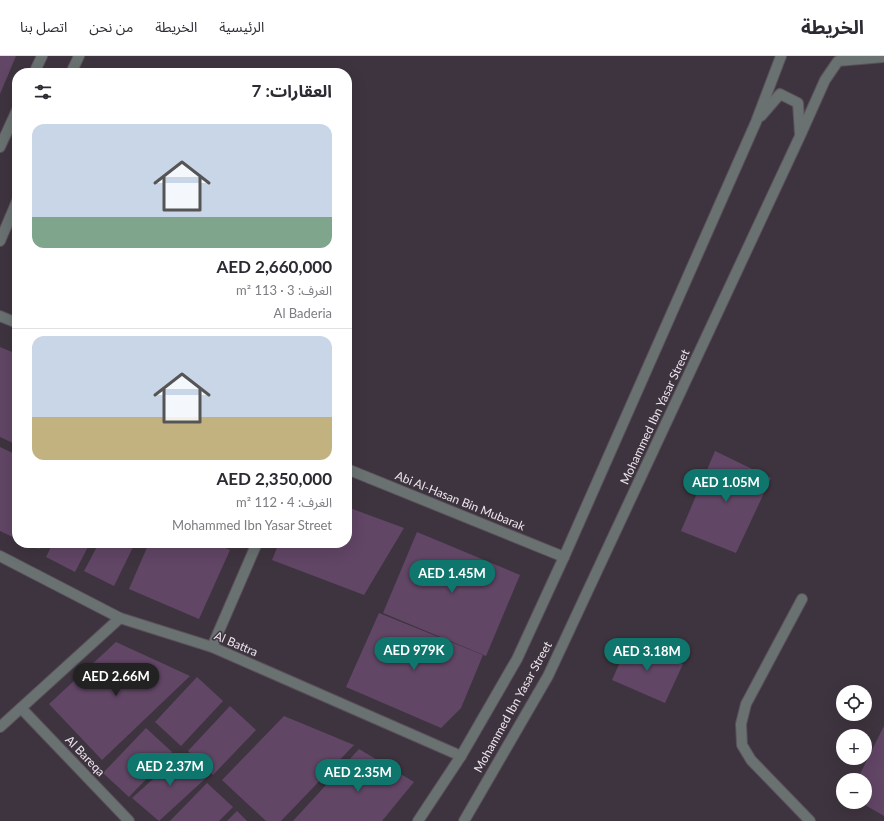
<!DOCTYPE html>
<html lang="ar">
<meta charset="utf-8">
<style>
body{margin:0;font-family:Lato,"Noto Sans Arabic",sans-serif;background:#f7f7f7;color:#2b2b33;direction:rtl;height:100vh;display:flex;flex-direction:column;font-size:15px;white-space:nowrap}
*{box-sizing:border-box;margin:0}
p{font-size:13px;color:#7c7c81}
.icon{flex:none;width:22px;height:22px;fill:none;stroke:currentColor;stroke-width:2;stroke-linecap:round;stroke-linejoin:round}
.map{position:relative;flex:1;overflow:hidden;direction:ltr}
.details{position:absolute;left:12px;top:12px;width:340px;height:480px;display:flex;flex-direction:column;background:#fff;border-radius:16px;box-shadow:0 4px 16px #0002;direction:rtl}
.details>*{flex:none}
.fabs{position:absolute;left:836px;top:629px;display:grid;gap:8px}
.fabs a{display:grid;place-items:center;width:36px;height:36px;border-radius:50%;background:#fff;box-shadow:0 4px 16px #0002;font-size:20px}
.price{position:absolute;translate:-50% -34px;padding:0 9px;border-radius:14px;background:#0f766e;color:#fff;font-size:13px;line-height:26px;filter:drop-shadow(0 1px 2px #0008)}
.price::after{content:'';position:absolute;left:50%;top:24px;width:12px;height:9px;margin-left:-6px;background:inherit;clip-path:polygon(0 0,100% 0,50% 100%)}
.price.active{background:#222;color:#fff}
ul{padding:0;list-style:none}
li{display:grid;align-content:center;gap:8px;height:212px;padding:0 20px}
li+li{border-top:1px solid #e1e1e2}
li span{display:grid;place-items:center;height:124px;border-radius:12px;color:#555}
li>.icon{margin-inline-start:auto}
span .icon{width:72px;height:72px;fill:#fffc;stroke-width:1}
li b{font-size:17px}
h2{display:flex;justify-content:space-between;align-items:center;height:48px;padding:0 20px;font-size:17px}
header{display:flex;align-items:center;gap:24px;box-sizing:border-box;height:56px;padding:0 20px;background:#fff;border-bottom:1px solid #e1e1e2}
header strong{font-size:19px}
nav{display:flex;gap:22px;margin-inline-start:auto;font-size:14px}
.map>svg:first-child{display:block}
.building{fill:#614665}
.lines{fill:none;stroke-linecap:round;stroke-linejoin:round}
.minor-casing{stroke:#5a505b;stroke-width:12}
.minor{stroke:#697271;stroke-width:10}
.labels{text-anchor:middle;stroke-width:3;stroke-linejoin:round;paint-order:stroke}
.street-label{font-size:12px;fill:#ede6ee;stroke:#3e343f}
</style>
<header>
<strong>الخريطة</strong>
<nav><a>الرئيسية</a><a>الخريطة</a><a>من نحن</a><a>اتصل بنا</a></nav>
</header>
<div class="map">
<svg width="884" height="765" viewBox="0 0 884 765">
<rect width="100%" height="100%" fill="#3e343f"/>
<g class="building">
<path d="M0 0H16L0 38Z"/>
<path d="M0 291 17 298V389L0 381Z"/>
<path d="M0 391 17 399V483L0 475Z"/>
<path d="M715 395 771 422 736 497 681 475Z"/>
<path d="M347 451 404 472 364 539 272 504 279 487H347Z"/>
<path d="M417 476 520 519 486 600 383 557Z"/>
<path d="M27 487H41L39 493Z"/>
<path d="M53 487H90L75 516 46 501Z"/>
<path d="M99 487H135L114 530 84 515Z"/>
<path d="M149 487H214L230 494 199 563 129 533Z"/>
<path d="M379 557 483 599 461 652 441 672 346 631Z"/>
<path d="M116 586 190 620 102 704 49 648Z"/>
<path d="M629 586 683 608 665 647 612 624Z"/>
<path d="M197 621 223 645 181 690 155 666Z"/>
<path d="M230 650 256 674 213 719 188 695Z"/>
<path d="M284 660 354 689 281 765H266L222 724Z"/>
<path d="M884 670V760L860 746H865V724H857Z"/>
<path d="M146 672 172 696 129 741 103 717Z"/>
<path d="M359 693 414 726 382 765H293Z"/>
<path d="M182 697 206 722 159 765 132 742Z"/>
<path d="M207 727 233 751 219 765H170Z"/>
<path d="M237 755 247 765H227Z"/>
</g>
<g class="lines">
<g class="minor-casing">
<g id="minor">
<path d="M34 17 42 0"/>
<path d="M71 17 79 0"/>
<path d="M761 60 780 38 798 47 800 78"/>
<path d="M0 91 17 54"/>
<path d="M0 185 17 145"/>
<path d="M0 260 17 267"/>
<path d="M347 413 564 501"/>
<path d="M0 500 120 562 212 591 461 700"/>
<path d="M802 543 746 648 741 668 742 689 751 704 810 765"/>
<path d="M212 591 257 487"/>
<path d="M21 652 129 765"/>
<path d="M0 671 120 562"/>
<path d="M418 765 461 700 517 603 564 501 756 66 781 0"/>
<path d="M464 765 548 620 800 80 825 24 838 5 884 1"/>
</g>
</g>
<use href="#minor" class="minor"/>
</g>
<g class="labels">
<g class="street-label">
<text transform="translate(655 361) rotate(-65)" y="4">Mohammed Ibn Yasar Street</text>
<text transform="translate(460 445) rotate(22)" y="4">Abi Al-Hasan Bin Mubarak</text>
<text transform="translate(236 588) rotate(23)" y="4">Al Battra</text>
<text transform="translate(513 651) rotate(-61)" y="4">Mohammed Ibn Yasar Street</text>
<text transform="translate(85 700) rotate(46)" y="4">Al Bareqa</text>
</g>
</g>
</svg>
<div class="fabs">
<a><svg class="icon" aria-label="locate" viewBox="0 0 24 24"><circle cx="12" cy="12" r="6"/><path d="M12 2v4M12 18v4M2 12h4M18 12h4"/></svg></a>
<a>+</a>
<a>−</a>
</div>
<b class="price" style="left:726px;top:447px">AED 1.05M</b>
<b class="price" style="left:452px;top:538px">AED 1.45M</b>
<b class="price" style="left:414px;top:615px">AED 979K</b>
<b class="price" style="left:647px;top:616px">AED 3.18M</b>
<b class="price active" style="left:116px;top:641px">AED 2.66M</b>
<b class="price" style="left:170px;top:731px">AED 2.37M</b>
<b class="price" style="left:358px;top:737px">AED 2.35M</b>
<section class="details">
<h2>العقارات: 7<svg class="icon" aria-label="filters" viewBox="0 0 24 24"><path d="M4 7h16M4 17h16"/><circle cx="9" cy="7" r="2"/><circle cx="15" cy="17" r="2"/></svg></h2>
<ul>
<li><span style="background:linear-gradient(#c9d6e8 75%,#7fa58c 0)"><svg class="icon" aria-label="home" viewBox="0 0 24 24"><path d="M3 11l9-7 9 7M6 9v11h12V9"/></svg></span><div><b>AED 2,660,000</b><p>الغرف: 3 · 113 m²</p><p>Al Baderia</p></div></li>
<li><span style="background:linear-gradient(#c9d6e8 65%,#c2b280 0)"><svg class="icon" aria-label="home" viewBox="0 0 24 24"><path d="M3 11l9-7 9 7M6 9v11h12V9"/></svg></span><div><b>AED 2,350,000</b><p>الغرف: 4 · 112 m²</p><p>Mohammed Ibn Yasar Street</p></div></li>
</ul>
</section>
</div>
